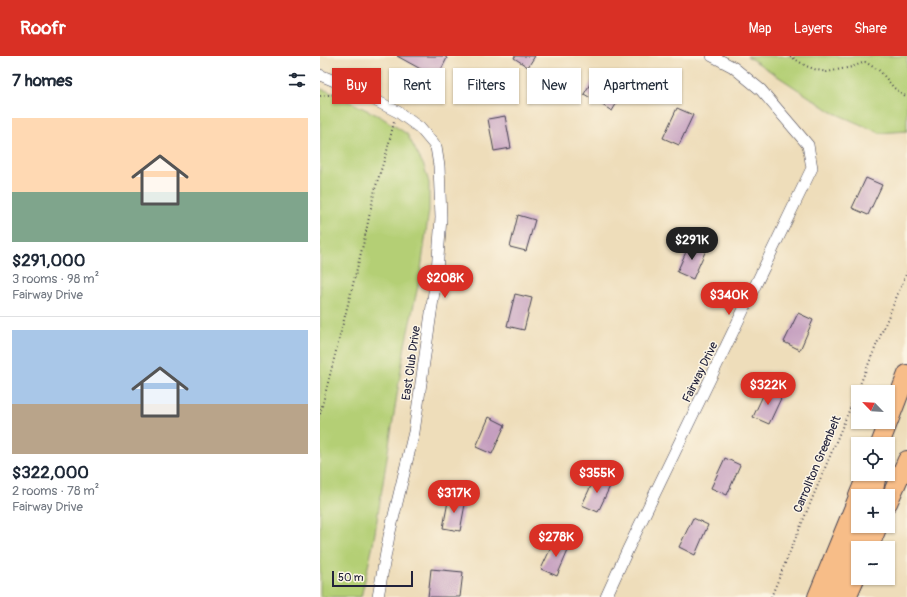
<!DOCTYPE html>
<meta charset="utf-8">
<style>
body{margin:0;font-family:Pangolin,sans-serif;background:#f6f6f7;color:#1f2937;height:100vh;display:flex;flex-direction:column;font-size:15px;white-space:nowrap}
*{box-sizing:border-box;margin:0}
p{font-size:13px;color:#747a83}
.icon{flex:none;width:22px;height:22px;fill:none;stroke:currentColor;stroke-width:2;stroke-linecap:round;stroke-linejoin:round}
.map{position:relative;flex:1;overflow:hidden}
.details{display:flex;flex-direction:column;background:#fff;width:320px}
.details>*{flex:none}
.banner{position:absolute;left:12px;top:12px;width:380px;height:36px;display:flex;gap:8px}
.needle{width:26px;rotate:295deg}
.fabs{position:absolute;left:531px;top:329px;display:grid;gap:8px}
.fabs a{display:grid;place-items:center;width:44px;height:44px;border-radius:0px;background:#fff;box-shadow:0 1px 3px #0004;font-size:20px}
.scale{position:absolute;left:12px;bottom:10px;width:81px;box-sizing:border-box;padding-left:4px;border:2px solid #22223b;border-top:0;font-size:11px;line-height:14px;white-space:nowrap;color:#22223b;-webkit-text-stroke:3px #fcf5e5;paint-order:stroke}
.price{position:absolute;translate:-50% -34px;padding:0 9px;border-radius:14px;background:#d93025;color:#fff;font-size:13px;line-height:26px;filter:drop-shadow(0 1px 2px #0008)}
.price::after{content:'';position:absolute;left:50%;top:24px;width:12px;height:9px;margin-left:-6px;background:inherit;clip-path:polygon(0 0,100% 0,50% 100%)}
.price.current{background:#222;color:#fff}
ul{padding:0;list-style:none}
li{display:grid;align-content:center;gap:8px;height:212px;padding:0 12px}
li+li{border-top:1px solid #e0e1e3}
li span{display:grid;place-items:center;height:124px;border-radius:0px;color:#555}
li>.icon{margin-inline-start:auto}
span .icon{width:72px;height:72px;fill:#fffc;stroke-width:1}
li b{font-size:17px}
h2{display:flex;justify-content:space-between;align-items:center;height:48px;padding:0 12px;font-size:17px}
.pill{padding:0 14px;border-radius:0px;background:#fff;box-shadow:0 1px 3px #0004;font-size:14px;line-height:36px}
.pill.current{background:#d93025;color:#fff}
header{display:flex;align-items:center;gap:24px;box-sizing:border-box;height:56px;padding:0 20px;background:#d93025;color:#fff}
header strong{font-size:19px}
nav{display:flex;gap:22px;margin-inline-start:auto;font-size:14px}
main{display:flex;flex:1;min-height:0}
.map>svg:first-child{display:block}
.green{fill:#b4cf75;stroke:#6b7858}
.building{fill:#c49ebf}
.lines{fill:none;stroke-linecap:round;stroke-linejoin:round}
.street-casing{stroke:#413e4e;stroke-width:12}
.primary-casing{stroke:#413e4e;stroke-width:20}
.path{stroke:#413e4e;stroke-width:2;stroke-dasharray:1 3;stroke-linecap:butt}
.street{stroke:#fff;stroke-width:11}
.primary{stroke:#f7bd88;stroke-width:18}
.labels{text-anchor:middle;stroke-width:3;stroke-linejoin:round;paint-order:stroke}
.street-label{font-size:12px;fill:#22223b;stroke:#fcf5e5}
</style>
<header>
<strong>Roofr</strong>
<nav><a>Map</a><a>Layers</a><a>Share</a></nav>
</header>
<main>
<section class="details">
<h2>7 homes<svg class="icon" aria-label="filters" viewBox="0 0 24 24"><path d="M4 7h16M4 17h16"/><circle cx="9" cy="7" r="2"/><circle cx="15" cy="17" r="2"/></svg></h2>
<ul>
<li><span style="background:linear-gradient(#ffd9b3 60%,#7fa58c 0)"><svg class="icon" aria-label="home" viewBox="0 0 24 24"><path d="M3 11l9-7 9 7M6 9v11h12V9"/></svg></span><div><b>$291,000</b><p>3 rooms · 98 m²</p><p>Fairway Drive</p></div></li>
<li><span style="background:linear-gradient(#a9c7e8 60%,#b9a48a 0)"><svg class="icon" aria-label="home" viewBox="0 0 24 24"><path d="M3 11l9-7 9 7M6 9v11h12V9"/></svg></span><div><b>$322,000</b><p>2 rooms · 78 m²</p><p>Fairway Drive</p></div></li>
</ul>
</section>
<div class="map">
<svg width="587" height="541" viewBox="0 0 587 541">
<rect width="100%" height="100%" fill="#fcf5e5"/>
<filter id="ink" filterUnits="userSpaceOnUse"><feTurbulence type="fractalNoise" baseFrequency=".025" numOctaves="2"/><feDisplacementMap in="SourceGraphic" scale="8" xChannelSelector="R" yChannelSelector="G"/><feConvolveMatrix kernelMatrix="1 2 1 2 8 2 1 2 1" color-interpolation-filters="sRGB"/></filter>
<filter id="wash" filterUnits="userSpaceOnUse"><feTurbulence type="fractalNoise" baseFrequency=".012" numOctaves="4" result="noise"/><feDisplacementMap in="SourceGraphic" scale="16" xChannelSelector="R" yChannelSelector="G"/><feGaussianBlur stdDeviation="0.9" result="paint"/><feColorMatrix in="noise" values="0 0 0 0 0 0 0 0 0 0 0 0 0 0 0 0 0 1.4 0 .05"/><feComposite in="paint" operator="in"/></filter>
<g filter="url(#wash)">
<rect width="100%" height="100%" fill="#eeddba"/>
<g class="green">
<path d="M427 0H587V75L560 77 512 56Z"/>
<path d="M0 33 8 35 61 61 87 78 104 110 109 127V154L100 221 85 289 53 489 41 541H0Z"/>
</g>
<g id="blocks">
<g class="building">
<path d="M77 0H124L127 2 117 22Z"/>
<path d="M195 0H215L208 11 194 2Z"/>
<path d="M273 23 301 40 292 55 264 38Z"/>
<path d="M357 52 373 59 359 89 343 82Z"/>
<path d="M185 60 191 92 174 95 168 63Z"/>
<path d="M546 122 562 129 548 159 532 152Z"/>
<path d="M198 159 215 164 206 195 190 191Z"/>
<path d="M370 187 386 194 373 223 357 216Z"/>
<path d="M195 238 212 242 204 274 187 270Z"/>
<path d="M478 257 493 264 480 294 464 286Z"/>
<path d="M447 331 463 338 449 368 433 361Z"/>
<path d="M169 361 185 369 172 398 156 391Z"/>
<path d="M405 402 420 409 407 439 391 432Z"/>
<path d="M276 419 292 426 278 456 262 449Z"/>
<path d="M129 440 146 443 140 475 123 472Z"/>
<path d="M373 462 388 469 375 499 359 491Z"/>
<path d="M235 483 250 490 237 520 221 513Z"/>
<path d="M111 513 143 516 140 541H108Z"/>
</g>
</g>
</g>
<g filter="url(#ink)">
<use href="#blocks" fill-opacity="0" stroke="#413e4e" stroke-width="1"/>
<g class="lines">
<g class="street-casing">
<g id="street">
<path d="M0 19 31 32 78 56 100 72 116 91 119 110 121 162 117 215 94 376 69 480 58 541"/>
<path d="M286 541 308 493 492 112 488 89 441 34 413 11 392 0"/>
</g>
</g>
<g class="primary-casing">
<g id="primary">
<path d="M560 388 587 318"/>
<path d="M538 440 547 418"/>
<path d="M553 440 557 418"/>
<path d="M568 447 587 404"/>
<path d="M549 492 558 470"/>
<path d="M497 541 538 441"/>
<path d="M512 541 542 470"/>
<path d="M527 541 538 516"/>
</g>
</g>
<g class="path">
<path d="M470 0 486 10 497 14 507 16 532 11 545 6 560 15 574 32 587 41"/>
<path d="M0 40 16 38"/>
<path d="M0 358 44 185 55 133 67 95 74 66"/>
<path d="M451 541 587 216"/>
</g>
<use href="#street" class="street"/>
<use href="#primary" class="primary"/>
</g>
</g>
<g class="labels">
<g class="street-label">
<text transform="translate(91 307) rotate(-82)" y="4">East Club Drive</text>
<text transform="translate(380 316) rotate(-64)" y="4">Fairway Drive</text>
<text transform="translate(497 408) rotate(-67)" y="4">Carrollton Greenbelt</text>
</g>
</g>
</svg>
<div class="fabs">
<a><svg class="needle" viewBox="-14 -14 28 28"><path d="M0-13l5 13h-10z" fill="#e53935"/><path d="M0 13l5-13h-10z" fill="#747a83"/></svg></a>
<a><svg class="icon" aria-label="locate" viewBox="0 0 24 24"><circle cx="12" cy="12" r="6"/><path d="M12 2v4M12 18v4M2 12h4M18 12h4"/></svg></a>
<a>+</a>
<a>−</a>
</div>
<div class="scale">50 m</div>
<b class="price current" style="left:372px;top:205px">$291K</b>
<b class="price" style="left:125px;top:243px">$208K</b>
<b class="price" style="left:409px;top:260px">$340K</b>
<b class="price" style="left:448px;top:350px">$322K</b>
<b class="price" style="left:277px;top:438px">$355K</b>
<b class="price" style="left:134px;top:458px">$317K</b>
<b class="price" style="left:236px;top:502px">$278K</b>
<div class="banner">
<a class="pill current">Buy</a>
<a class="pill">Rent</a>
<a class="pill">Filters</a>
<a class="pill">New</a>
<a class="pill">Apartment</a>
</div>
</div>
</main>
